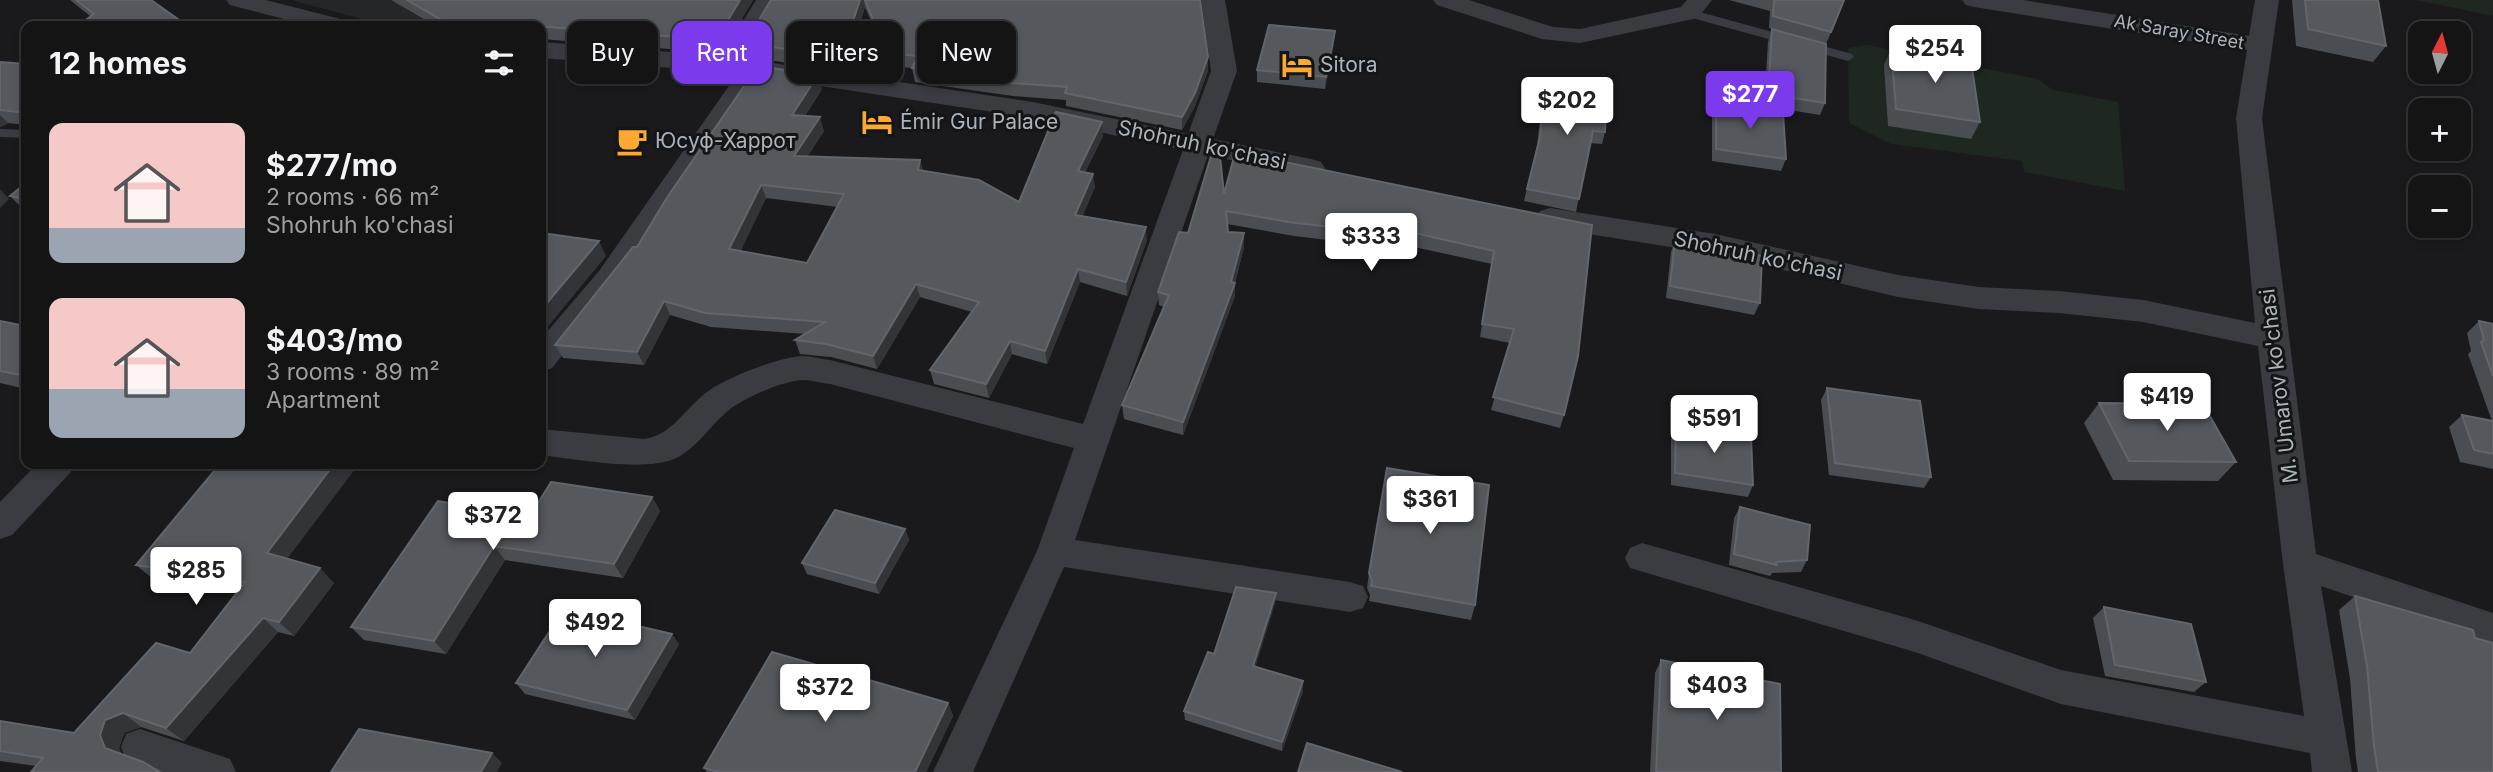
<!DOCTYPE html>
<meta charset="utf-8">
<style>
body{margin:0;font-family:Inter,sans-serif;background:#1d1d1e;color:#f1f3f6;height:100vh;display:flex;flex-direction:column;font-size:26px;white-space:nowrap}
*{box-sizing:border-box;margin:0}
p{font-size:23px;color:#9d9ea0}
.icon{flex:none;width:38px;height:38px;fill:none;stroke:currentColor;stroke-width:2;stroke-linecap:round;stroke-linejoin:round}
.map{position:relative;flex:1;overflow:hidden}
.drawer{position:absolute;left:21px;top:21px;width:525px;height:448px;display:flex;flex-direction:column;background:#141415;border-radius:14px;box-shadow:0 4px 10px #0003,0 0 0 2px #333334}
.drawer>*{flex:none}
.top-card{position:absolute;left:567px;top:21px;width:665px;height:63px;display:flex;gap:14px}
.needle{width:46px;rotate:6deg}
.fabs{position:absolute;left:2408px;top:21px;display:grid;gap:14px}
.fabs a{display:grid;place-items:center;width:63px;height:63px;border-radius:14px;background:#141415;box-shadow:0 4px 10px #0003,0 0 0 2px #333334;font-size:35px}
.price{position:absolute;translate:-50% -60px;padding:0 16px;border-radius:7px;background:#fff;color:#222;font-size:23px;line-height:46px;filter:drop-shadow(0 2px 4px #0008)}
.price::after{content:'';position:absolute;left:50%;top:42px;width:21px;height:16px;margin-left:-10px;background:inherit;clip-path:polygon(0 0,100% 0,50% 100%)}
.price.current{background:#7c3aed;color:#fff}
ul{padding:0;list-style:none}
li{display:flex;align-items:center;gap:21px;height:175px;padding:0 28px}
li span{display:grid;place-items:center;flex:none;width:196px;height:140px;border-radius:14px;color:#555}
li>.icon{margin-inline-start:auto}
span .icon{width:84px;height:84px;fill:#fffc;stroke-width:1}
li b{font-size:30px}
h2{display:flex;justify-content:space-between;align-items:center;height:84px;padding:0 28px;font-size:30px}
.chip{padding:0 24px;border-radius:14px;background:#141415;box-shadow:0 4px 10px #0003,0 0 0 2px #333334;font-size:24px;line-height:63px}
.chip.current{background:#7c3aed;color:#fff}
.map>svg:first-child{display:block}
.built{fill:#252629}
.green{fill:#1f2820}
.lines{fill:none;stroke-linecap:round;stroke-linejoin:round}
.lane{fill:#3a3c41;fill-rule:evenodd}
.street{fill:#3a3c41;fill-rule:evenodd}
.wall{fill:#4a4d51;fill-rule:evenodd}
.shaded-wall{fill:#333437}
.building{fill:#55585d;stroke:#62666c;stroke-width:2;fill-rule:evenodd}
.labels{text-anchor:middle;stroke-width:6;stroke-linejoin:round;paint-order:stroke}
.far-street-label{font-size:18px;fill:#abb2bc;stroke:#141517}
.poi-label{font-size:21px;fill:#abb2bc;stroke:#141517;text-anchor:start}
.street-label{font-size:21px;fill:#abb2bc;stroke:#141517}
</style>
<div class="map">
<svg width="2493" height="772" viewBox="0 0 2493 772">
<rect width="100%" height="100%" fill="#1a1a1c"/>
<path class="built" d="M291 0H499L452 26 385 25Z"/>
<g class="green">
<path d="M2416 0H2493V16Z"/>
<path d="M1868 45 2038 79 2053 90 2118 102 2125 191 2024 172 2022 161 1891 144 1849 123 1848 48Z"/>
</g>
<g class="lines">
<g class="lane">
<path d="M1689 9 1852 54 1854 57 1848 61 1685 16 1683 13Z"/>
<path d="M0 129 26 130V138L0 137Z"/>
</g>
<g class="street">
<path d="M226 0H266L348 21 351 26H311L230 5Z"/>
<path d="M756 0H780L745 59 1033 102 1188 134 1211 71 1201 0H1225L1237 71 1213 139 1311 159 1321 162 1325 168 1321 174 1311 177 1208 155 1075 540 1350 582 1363 586 1368 597 1363 608 1350 612 1064 567 973 772H933L1037 551 1074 448 830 384C821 383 812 380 803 380 785 380 744 398 729 410 710 425 697 449 674 459 643 472 575 459 541 455V429L644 439C673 435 685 408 707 392 727 377 779 357 803 356 812 356 821 359 830 360L1083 424 1183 150 1033 118 761 77 619 285 552 368 541 372V339L599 271 738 73 541 58V42L722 56Z"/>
<path d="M1433 0H1469L1553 27 1580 29 1681 7 1687 0H1712L1698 18 1580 43 1542 39 1437 5Z"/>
<path d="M1962 0H2023L2249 36 2255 0H2279L2262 118 2316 554 2493 613V645L2321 586 2352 772H2312L2310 753 2061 704 1915 652 1630 568 1625 558 1630 548 1642 543 1915 620 2061 670 2304 716 2283 564 2258 346 2143 322 2059 313 1979 309 1898 297 1715 254 1550 228 1540 225 1536 218 1540 211 1550 208 1715 234 1898 275 1979 287 2059 291 2143 300 2255 323 2236 118 2247 50 1974 7 1966 5Z"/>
<path d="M37 464H75L70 473 12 535 0 539V502Z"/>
<path d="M140 729 230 759 236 772H161L126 760 121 747 126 734Z"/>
</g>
</g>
<g class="wall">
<path d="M70 0H151L186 26H78L90 16Z"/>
<path d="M391 0H753L721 53 541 39V40V26H436Z"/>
<path d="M771 0H1200L1208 57V71L1195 106 1182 130 1066 106V100L1013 96 915 82 912 68 891 66 865 7 848 62 841 61 835 70 749 57 745 43Z"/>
<path d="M1729 0H1845L1826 44 1769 28 1770 11Z"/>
<path d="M2292 0H2378L2386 46 2373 62 2296 46Z"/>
<path d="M1772 29 1825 103 1820 115 1764 106 1768 42Z"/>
<path d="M1335 31 1334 43 1325 89 1257 82V70Z"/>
<path d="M1891 49 1980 122 1971 139 1888 126 1884 65Z"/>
<path d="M0 62 26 64V125L8 123 0 127Z"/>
<path d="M1545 80 1605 132 1602 144 1590 143 1576 212 1524 201 1537 146 1543 92Z"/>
<path d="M822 89 805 116 824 131 807 157 920 160 923 171 1019 202 1103 136 1085 172 1095 187 1082 217 1147 240 1127 296 1080 282 1047 364 1012 354 989 398 934 384 930 370 972 312 920 297 877 369 831 357 800 354 795 340 806 334 711 327 670 315 644 365 563 358 555 345ZM766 198 838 207 807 263 740 251Z"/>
<path d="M1716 103 1786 159 1781 171 1712 161V115Z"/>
<path d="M26 183V210L23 209 10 196Z"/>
<path d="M1224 194 1592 225 1564 415 1560 428 1491 410 1510 343 1480 337 1492 264 1405 245 1404 249 1294 236 1227 224 1228 232 1244 247 1235 283V296L1183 435 1124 419 1122 405 1164 307 1159 305 1158 292 1188 233Z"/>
<path d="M1675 240 1760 303 1754 315 1666 298 1671 252Z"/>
<path d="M0 321 25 326 26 325V389L0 383Z"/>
<path d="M2479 321 2493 324V469L2460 462 2449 427 2462 415 2492 421 2468 354 2471 351 2467 333Z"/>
<path d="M1827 388 1931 477 1924 488 1829 475 1821 400Z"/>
<path d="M2099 403 2236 462 2218 481 2113 480 2084 423Z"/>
<path d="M1676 426 1753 485 1748 497 1671 485V437Z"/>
<path d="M652 497 660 511 623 578 505 560 446 654 364 640 351 627 530 516Z"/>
<path d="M1740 507 1807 560 1801 572 1772 573 1770 576 1729 565 1734 518Z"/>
<path d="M905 529 909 540 879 594 807 574 802 563Z"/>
<path d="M287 559 334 583 294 636 278 632 184 741 141 727 124 733 119 748 121 754 36 766 0 761V721L74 733 190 653 237 592 153 579 136 565Z"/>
<path d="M1369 573 1475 605 1471 620 1369 601 1370 595 1367 588Z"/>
<path d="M1276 593 1275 603 1255 667 1303 681V691L1282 751 1185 720 1184 711 1214 654Z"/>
<path d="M2355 596 2475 638 2493 772H2358L2356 759 2350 679 2339 610Z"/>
<path d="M2104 607 2206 682 2194 692 2105 676 2093 618Z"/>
<path d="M679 644 635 720 525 694 516 683Z"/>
<path d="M1661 660 1781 772H1650L1655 673Z"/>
<path d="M948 703 953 716 926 772H707L704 768Z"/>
</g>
<g class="shaded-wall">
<path d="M740 0H753L721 53 716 40Z"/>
<path d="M860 0H864L865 7 848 62 844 48Z"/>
<path d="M1335 31 1334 43 1325 89 1326 77Z"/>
<path d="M837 48 841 61 835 70 831 56Z"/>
<path d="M1208 57V71L1195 106 1182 130V117Z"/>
<path d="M818 75 822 89 797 128 792 115Z"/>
<path d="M0 115 8 123 0 127Z"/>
<path d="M820 117 824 131 798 170 794 156Z"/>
<path d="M1102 122 1103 136 1079 185 1078 171Z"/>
<path d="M920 160 924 173 918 170Z"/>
<path d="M1093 174 1095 187 1077 229 1075 215Z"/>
<path d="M761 185 766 198 735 263 729 249Z"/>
<path d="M0 189 9 199 0 208Z"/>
<path d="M1146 227 1147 240 1127 296 1126 282Z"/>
<path d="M1244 233V247L1234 285 1235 283V296L1183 435V422L1231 282Z"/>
<path d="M599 241 606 256 541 335V310Z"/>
<path d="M1078 269 1080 282 1047 364 1045 351Z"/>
<path d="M916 284 920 297 877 369 873 356Z"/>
<path d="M664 301 670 315 644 365 637 352Z"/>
<path d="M1010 341 1012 354 989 398 986 384Z"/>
<path d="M334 464H359L281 567 267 553Z"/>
<path d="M652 497 660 511 623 578 614 564Z"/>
<path d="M905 529 909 540 879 594 875 583Z"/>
<path d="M494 546 505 560 446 654 434 641Z"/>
<path d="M320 568 334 583 294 636 279 622Z"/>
<path d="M1276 593 1275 603 1253 675V666Z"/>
<path d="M263 618 278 632 184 741 166 728Z"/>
<path d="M672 634 679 644 635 720 627 710Z"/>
<path d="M1303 681V691L1282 751V742Z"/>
<path d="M948 703 953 716 926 772H915Z"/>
<path d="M123 713 141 727 124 733 119 748 124 761 105 748 100 735 105 720Z"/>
<path d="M492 753 502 763 497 772H481Z"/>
</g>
<g class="building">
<path d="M76 0H151L185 24 181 26H77L94 14Z"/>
<path d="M407 0H740L716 40 535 26H452Z"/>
<path d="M771 0H860L844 48H837L831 56 745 43Z"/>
<path d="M865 0H1200L1208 57 1195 93 1182 117 1065 93 1067 87 1011 83 912 68 918 56 887 53Z"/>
<path d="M1774 0H1844L1831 32 1773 16Z"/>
<path d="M2305 0H2378L2386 46 2308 29Z"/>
<path d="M231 20 279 26H222Z"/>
<path d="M1269 25 1335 31 1326 77 1257 70Z"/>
<path d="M1772 29 1826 44 1825 103 1768 94Z"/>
<path d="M1891 49 1971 61 1980 122 1896 109Z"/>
<path d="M0 62 26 64V82L24 84H26V113L0 110Z"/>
<path d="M758 66 818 75 792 115 820 117 794 156 920 160 918 170 979 180 1019 202 1056 112 1102 122 1078 171 1093 174 1075 215 1146 227 1126 282 1078 269 1045 351 1010 341 986 384 930 370 979 302 916 284 873 356 826 344 795 340 825 322 705 313 664 301 637 352 555 345 633 247H637L668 196ZM761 185 844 194 807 263 729 249Z"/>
<path d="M1545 80 1607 88 1605 132 1593 131 1579 199 1527 189 1540 137Z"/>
<path d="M1716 103 1783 112 1786 159 1716 149Z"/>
<path d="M1214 146 1219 147 1224 194 1234 157 1269 162 1270 159 1592 225 1578 356 1564 415 1493 397 1514 329 1482 324 1494 251 1406 231V235L1295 223 1226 211 1228 232 1244 233 1231 282 1235 283 1183 422 1122 405 1169 295 1158 292 1179 232 1188 233Z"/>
<path d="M26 183V199L10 196Z"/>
<path d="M541 233 599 241 541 310Z"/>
<path d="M1675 240 1762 256 1760 303 1670 286Z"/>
<path d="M0 321 25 326 26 325V376L0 371Z"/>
<path d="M2479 321 2493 324V376L2481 342 2484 340Z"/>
<path d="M1827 388 1920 401 1931 477 1835 463Z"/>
<path d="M2099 403 2203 404 2236 462 2129 461Z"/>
<path d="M2462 415 2493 421V454L2474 450Z"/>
<path d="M1676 426 1751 437 1753 485 1675 473Z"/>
<path d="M220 464H334L267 553 320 568 279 622 263 618 166 728 123 713 105 720 100 735 105 748 143 762 160 772H31L43 758 0 751V721L74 733 156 643 190 653 245 582 136 565Z"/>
<path d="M1387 468 1489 485 1475 605 1371 586 1372 581 1369 573Z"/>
<path d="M551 482 652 497 614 564 494 546 434 641 351 627 438 501 530 516Z"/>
<path d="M1740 507 1810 525 1807 560 1776 562 1777 565 1734 554Z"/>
<path d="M835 510 905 529 875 583 802 563Z"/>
<path d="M1236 587 1276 593 1253 666 1303 681 1282 742 1184 711 1208 652 1214 654Z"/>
<path d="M2355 596 2473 630 2475 638 2493 643V772H2378L2374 746 2367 666Z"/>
<path d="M2104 607 2191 624 2206 682 2115 665Z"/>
<path d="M564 609 672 634 627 710 516 683Z"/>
<path d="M772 652 948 703 915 772H718L704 768Z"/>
<path d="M1661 660 1780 684 1781 772H1656Z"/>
<path d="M359 729 492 753 481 772H331Z"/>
<path d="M1307 743 1402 772H1298Z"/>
</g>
<defs>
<g id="hotel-bare" transform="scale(2.415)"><path d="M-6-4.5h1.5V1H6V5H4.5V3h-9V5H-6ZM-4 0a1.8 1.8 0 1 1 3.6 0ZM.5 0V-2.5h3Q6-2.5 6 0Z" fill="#fba933" stroke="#141517" stroke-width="2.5" paint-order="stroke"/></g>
<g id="cafe-bare" transform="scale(2.415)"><path d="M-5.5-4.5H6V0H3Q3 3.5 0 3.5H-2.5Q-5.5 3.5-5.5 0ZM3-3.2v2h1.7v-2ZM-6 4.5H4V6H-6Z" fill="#fba933" stroke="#141517" stroke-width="2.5" paint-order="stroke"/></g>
</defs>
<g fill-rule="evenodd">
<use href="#hotel-bare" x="1297" y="65"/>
<use href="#hotel-bare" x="877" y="122"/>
<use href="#cafe-bare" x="632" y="141"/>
</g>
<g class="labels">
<g class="far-street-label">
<text transform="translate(2179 32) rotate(10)" y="6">Ak Saray Street</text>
</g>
<g class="poi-label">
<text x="1320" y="72">Sitora</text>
<text x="900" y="129">Émir Gur Palace</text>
<text x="655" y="148">Юсуф-Харрот</text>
</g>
<g class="street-label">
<text transform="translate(1202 145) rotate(12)" y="7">Shohruh ko'chasi</text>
<text transform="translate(1758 256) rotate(12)" y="7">Shohruh ko'chasi</text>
<text transform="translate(2279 386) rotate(-97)" y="7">M. Umarov ko'chasi</text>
</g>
</g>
</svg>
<div class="fabs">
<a><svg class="needle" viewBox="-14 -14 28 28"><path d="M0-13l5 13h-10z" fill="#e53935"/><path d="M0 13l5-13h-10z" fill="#9d9ea0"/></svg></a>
<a>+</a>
<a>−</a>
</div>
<b class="price" style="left:1935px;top:85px">$254</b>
<b class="price current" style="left:1750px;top:131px">$277</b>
<b class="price" style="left:1567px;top:137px">$202</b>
<b class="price" style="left:1371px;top:273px">$333</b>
<b class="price" style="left:2167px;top:433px">$419</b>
<b class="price" style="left:1714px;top:455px">$591</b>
<b class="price" style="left:1430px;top:536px">$361</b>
<b class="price" style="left:493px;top:552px">$372</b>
<b class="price" style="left:196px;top:607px">$285</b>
<b class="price" style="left:595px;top:659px">$492</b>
<b class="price" style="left:1717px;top:722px">$403</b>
<b class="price" style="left:825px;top:724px">$372</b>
<div class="top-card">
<a class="chip">Buy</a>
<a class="chip current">Rent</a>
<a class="chip">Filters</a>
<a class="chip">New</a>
</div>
<section class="drawer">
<h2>12 homes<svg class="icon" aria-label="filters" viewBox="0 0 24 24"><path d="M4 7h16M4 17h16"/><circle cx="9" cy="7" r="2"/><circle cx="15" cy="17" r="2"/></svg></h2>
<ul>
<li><span style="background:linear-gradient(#f6c9c9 75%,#9aa5b1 0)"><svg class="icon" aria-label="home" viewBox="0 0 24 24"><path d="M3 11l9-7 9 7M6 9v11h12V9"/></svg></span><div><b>$277/mo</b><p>2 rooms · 66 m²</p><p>Shohruh ko'chasi</p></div></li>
<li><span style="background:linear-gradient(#f6c9c9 65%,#9aa5b1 0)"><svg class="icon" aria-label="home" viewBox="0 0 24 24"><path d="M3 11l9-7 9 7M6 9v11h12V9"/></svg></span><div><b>$403/mo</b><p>3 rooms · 89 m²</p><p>Apartment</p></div></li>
</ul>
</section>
</div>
